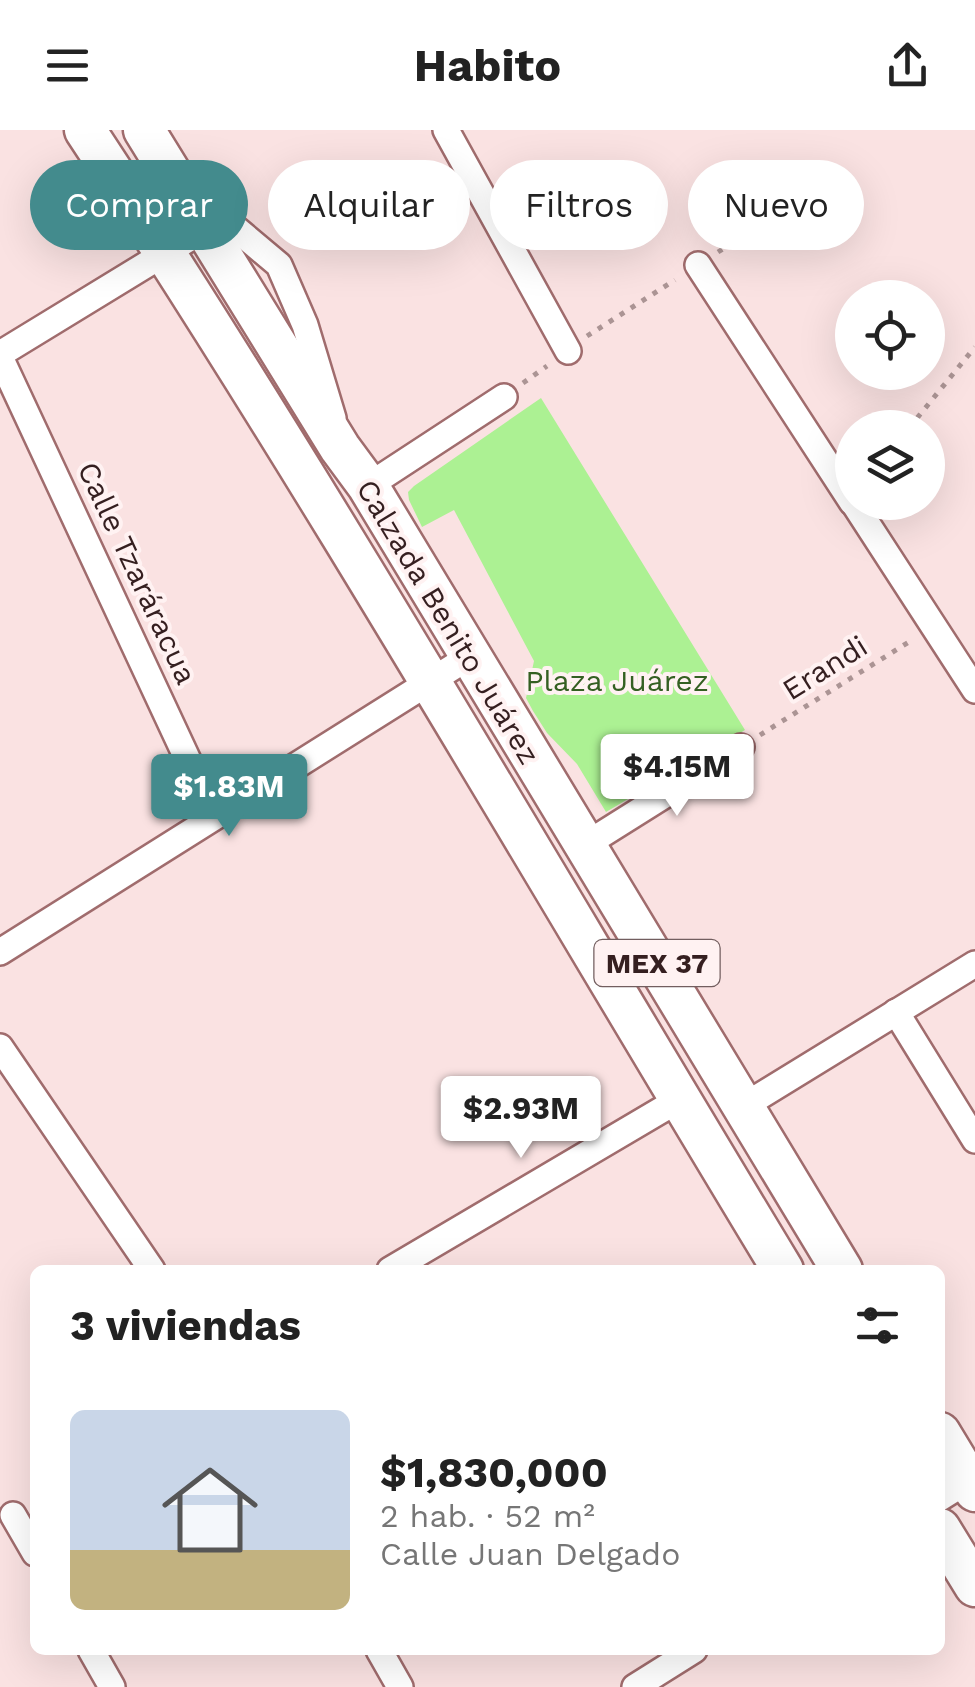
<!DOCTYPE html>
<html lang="es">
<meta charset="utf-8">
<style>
body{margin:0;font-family:"Work Sans",sans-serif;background:#f2f2f2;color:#222;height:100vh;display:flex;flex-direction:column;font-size:38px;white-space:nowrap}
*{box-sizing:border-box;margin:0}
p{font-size:32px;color:#767676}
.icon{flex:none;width:55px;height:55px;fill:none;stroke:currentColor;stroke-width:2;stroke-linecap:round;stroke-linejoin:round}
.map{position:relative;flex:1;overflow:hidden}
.sheet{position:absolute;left:30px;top:1135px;width:915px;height:390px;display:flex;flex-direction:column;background:#fff;border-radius:15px;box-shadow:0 10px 40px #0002}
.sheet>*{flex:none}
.banner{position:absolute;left:30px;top:30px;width:915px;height:90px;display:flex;gap:20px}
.tools{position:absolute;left:835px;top:150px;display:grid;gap:20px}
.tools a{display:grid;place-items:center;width:110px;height:110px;border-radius:50%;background:#fff;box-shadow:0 10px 40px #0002;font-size:50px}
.price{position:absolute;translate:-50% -85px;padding:0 22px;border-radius:10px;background:#fff;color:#222;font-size:32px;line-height:65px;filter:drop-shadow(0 2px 5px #0008)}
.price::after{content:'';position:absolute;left:50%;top:60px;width:30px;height:22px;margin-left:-15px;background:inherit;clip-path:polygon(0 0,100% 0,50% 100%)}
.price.active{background:#438b8d;color:#fff}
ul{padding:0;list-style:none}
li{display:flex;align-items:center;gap:30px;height:250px;padding:0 40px}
li span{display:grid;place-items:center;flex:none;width:280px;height:200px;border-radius:15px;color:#555}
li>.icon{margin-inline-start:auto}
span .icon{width:120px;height:120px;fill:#fffc;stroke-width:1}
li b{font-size:42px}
h2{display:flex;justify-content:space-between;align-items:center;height:120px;padding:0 40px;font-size:42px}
.tag{padding:0 35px;border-radius:45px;background:#fff;box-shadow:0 10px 40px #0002;font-size:35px;line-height:90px}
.tag.active{background:#438b8d;color:#fff}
header{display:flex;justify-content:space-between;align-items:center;height:130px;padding:0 40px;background:#fff;font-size:45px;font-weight:700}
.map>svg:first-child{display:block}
.green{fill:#acf193}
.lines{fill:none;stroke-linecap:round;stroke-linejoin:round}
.street-casing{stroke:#a06c6d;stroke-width:30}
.primary-casing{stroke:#a06c6d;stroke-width:45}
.path{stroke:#ab9494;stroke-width:5;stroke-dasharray:5 8;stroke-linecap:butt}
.street{stroke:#fff;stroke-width:25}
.primary{stroke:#fff;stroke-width:40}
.labels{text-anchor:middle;stroke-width:8;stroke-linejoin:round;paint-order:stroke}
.shield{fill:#fff2f2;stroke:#725e5f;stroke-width:2.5}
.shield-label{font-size:28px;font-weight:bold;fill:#351f20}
.street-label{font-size:30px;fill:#351f20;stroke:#fff2f2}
.park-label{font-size:30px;fill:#346022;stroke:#fff2f2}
</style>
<header><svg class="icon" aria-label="menu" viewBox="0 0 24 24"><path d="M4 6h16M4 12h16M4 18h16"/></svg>Habito<svg class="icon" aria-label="share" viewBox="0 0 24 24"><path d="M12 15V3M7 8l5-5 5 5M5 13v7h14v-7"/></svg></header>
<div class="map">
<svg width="975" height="1557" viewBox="0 0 975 1557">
<rect width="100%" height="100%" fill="#fae2e2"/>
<path class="green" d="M541 268 745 600 606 682 577 634 547 603 533 581 526 568 534 531 454 380 422 397 409 370 408 362 414 356Z"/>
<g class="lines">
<g class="street-casing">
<g id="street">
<path d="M446 0 568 221"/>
<path d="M698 135 852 372"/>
<path d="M0 224 203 100 235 98 279 135 305 195 333 288"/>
<path d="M0 227 214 686"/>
<path d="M368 356 504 267"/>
<path d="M853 372 975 560"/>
<path d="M585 715 741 617"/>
<path d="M0 822 469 527"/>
<path d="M896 882 975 1010"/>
<path d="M0 917 152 1140"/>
<path d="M744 976 975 834"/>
<path d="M390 1140 680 969"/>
<path d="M940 1368 975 1346"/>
<path d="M13 1385 35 1423"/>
<path d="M91 1520 112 1557"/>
<path d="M379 1520 400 1557"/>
<path d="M635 1557 694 1520"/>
</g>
</g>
<g class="primary-casing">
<g id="primary">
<path d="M85 0C330 372 552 759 783 1140"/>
<path d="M144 0 340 318 368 356 842 1140"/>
<path d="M940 1303 975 1361"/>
<path d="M940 1399 975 1456"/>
</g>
</g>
<g class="path">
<path d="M718 122 780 83"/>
<path d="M587 206 675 150"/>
<path d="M523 253 547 236"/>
<path d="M909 298 975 217"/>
<path d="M760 605 912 510"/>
</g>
<use href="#street" class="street"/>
<use href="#primary" class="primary"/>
</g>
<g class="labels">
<rect class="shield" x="594.5" y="810" width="125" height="46" rx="8"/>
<g class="shield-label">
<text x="657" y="843">MEX 37</text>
</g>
<g class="street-label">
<text transform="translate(137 443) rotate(65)" y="10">Calle Tzaráracua</text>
<text transform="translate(448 492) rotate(59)" y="10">Calzada Benito Juárez</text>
<text transform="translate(825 538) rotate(-32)" y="10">Erandi</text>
</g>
<g class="park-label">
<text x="617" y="561">Plaza Juárez</text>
</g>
</g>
</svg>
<div class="tools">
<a><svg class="icon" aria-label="locate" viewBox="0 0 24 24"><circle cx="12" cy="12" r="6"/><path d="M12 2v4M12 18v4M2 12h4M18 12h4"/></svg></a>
<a><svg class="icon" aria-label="layers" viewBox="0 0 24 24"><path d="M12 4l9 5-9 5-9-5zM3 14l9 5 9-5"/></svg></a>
</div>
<b class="price" style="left:677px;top:689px">$4.15M</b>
<b class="price active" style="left:229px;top:709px">$1.83M</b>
<b class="price" style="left:521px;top:1031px">$2.93M</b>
<div class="banner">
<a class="tag active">Comprar</a>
<a class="tag">Alquilar</a>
<a class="tag">Filtros</a>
<a class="tag">Nuevo</a>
</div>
<section class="sheet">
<h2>3 viviendas<svg class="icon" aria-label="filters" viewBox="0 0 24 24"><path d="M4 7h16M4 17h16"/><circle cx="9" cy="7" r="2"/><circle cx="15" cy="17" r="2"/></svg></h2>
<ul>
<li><span style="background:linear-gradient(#c9d6e8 70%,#c2b280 0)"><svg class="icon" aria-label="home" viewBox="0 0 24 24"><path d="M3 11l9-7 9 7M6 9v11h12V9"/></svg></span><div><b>$1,830,000</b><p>2 hab. · 52 m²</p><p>Calle Juan Delgado</p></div></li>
</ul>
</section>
</div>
